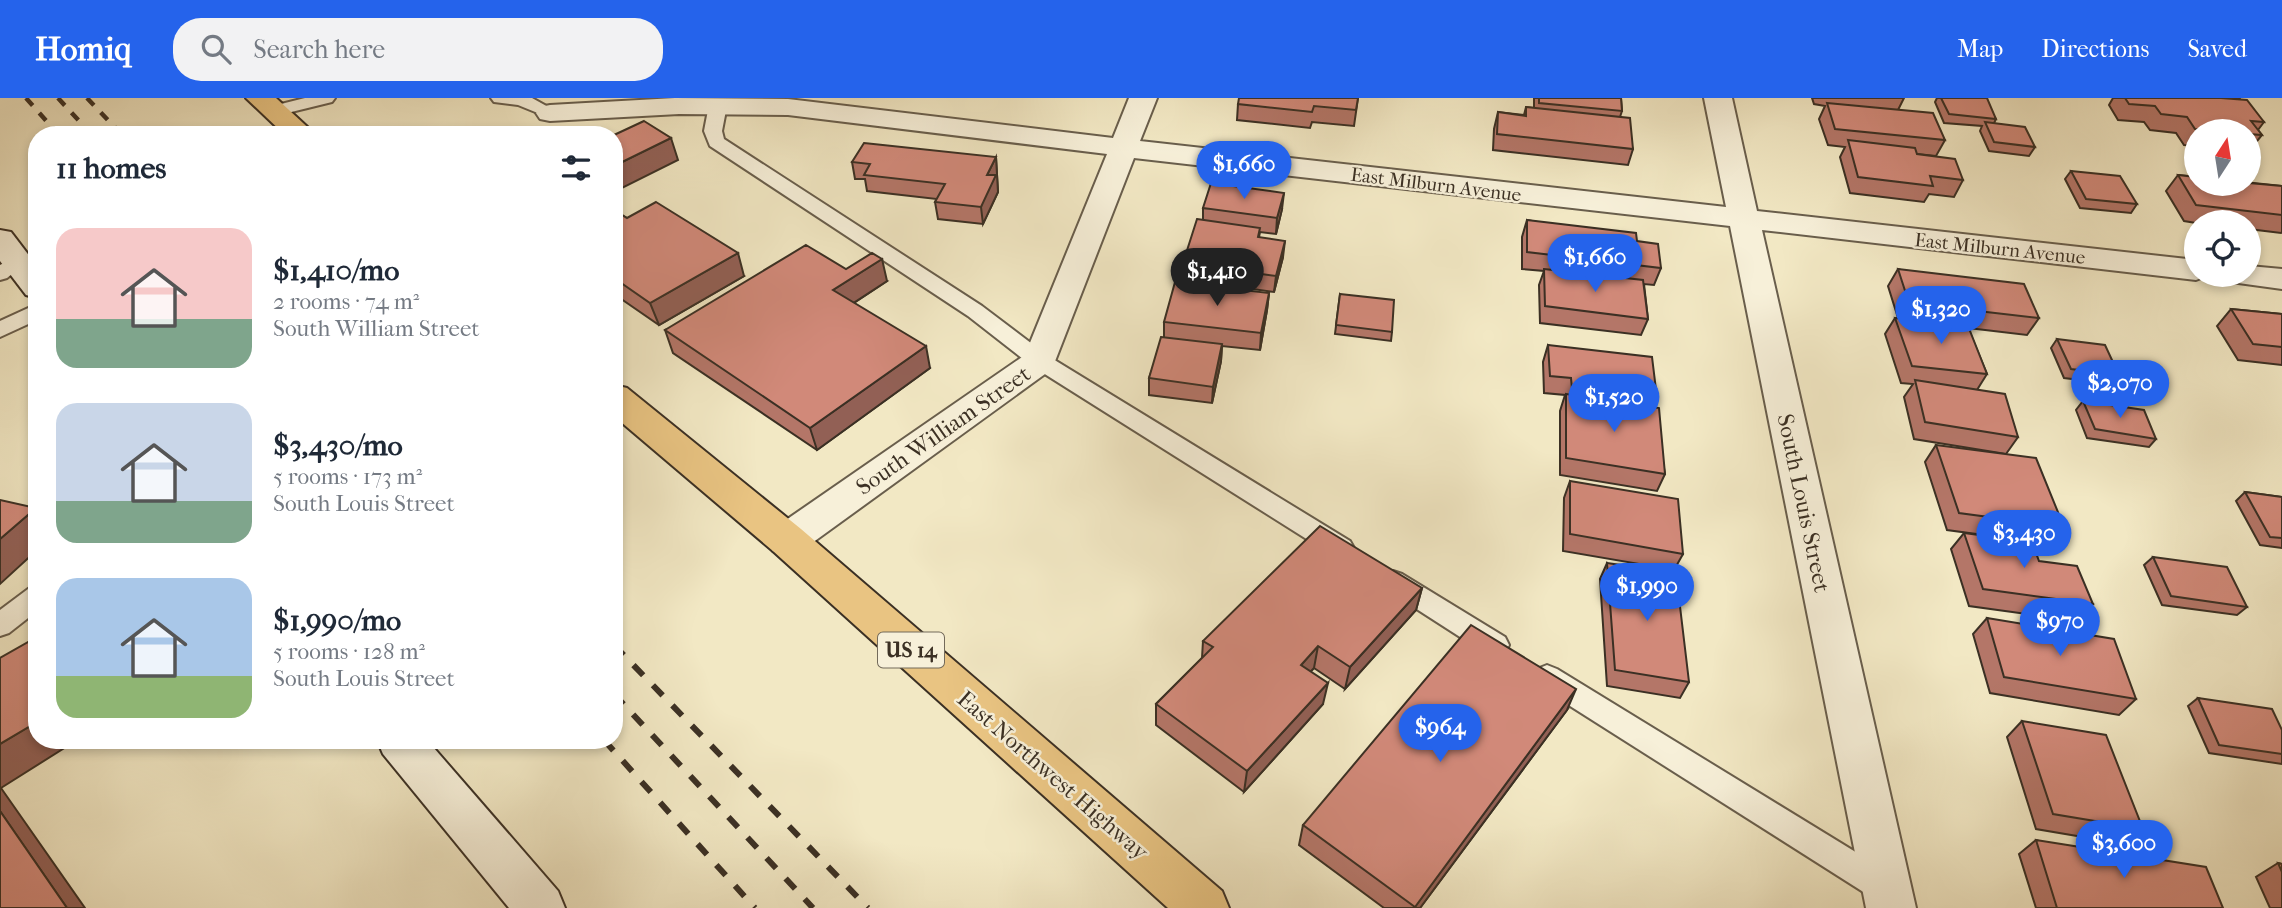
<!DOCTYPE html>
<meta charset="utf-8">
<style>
body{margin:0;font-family:"IM FELL French Canon",serif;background:#f2f2f3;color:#1f2937;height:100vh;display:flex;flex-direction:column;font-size:26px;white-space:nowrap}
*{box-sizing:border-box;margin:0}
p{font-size:23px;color:#747a83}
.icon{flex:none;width:38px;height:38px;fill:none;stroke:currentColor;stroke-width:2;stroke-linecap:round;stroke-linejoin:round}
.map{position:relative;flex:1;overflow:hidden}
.details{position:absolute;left:28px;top:28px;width:595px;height:623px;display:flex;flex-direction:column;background:#fff;border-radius:28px;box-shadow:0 4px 10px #0003}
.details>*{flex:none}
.needle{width:46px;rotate:12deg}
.fabs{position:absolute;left:2184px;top:21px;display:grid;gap:14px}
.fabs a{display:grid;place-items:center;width:77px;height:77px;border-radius:50%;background:#fff;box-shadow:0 4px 10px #0003;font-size:35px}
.price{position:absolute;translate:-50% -60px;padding:0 16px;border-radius:24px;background:#2563eb;color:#fff;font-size:23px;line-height:46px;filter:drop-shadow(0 2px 4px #0008)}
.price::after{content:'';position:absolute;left:50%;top:42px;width:21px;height:16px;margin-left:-10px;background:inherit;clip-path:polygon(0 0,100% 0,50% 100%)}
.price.selected{background:#222;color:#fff}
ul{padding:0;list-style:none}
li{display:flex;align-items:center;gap:21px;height:175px;padding:0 28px}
li span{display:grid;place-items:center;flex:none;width:196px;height:140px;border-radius:21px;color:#555}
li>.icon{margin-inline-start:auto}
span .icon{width:84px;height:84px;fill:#fffc;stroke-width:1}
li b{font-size:30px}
h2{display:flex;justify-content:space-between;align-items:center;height:84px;padding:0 28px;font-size:30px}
header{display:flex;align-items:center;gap:42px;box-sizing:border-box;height:98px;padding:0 35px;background:#2563eb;color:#fff}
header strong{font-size:33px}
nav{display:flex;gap:38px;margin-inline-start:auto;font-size:24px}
.search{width:490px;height:63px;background:#f2f2f3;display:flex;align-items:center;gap:18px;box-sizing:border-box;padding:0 24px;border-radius:28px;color:#747a83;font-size:26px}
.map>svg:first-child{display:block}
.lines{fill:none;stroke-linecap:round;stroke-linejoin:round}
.lane-casing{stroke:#695e4c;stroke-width:4}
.street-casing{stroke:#695e4c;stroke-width:4}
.secondary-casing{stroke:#3b3024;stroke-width:4}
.primary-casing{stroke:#3b3024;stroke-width:4}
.lane{fill:#f7f0d9;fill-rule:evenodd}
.street{fill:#f7f0d9;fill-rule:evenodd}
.secondary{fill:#f7f0d9;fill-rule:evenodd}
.primary{fill:#e9c482;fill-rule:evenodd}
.rail-far1{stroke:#3b3024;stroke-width:4.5;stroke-dasharray:10 10;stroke-linecap:butt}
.rail{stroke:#3b3024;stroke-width:6;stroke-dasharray:14 14;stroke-linecap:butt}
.wall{fill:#b47668;stroke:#3b3024;stroke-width:2}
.shaded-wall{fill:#926055;stroke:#3b3024;stroke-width:2}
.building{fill:#d18979;stroke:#3b3024;stroke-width:2}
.labels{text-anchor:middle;stroke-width:5;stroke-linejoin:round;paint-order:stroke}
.far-street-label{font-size:19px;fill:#3b3024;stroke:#f7f0d9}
.shield{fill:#f7f0d9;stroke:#736a5a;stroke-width:2}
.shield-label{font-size:21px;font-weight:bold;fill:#3b3024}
.street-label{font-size:23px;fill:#3b3024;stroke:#f7f0d9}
</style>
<header>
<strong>Homiq</strong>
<div class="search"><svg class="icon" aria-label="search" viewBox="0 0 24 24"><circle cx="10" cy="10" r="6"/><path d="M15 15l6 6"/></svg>Search here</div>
<nav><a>Map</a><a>Directions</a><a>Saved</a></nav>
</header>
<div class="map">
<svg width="2282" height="810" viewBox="0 0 2282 810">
<rect width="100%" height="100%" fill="#f2e8c4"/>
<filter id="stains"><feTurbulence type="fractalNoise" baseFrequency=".00286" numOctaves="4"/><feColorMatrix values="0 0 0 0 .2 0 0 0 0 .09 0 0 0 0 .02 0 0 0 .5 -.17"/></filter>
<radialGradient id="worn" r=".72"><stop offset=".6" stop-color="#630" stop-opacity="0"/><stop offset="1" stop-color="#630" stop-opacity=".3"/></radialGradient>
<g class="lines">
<g class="lane-casing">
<g id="lane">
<path d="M305 0H335L332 4 275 18 266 13 269 9Z"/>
<path d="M491 0H532L559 15 550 20 518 7 494 4Z"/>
<path d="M718 2 727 7 722 33 724 41 982 208 1048 258 1350 443 1354 450 1350 457 1341 460 1332 457 1032 268 968 218 710 48 704 33 709 7Z"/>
<path d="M17 158 24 160 27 164 7 180 0 182V167Z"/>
<path d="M37 206V222L0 239V223Z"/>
<path d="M1393 473 1402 476 1505 539 1509 547 1505 555 1495 558 1485 555 1384 490 1380 483 1384 476Z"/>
<path d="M37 488V513L9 535 0 538V512L28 491Z"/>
<path d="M1547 567 1557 571 1898 780 1903 791 1898 802 1887 806 1876 802 1537 587 1533 579 1537 571Z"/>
</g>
</g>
<g class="street-casing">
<g id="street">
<path d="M675 0 788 1 1113 40 1129 0H1157L1140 43 1726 109 1704 0H1732L1757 113 2196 162V177H2209L2196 182 1762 132 1916 810H1866L1730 128 1134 60 1052 271 801 453 787 457 773 453 767 442 773 431 1025 257 1107 56 788 17 679 16 550 23 540 21 536 15 540 9 550 7Z"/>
<path d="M2249 168 2282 171V191L2231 184 2226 177H2249Z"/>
</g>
</g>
<g class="secondary-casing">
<g id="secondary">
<path d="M0 132 11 134 37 168V200L26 197 0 163Z"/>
<path d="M377 642H427L558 793 565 810H509L383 656Z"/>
</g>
</g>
<g class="primary-casing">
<g id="primary">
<path d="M246 0H276L316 37H285Z"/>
<path d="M614 287 627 290 801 431 1222 793 1229 810H1168L773 453 614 318Z"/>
</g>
</g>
<use href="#lane" class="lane"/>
<use href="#street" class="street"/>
<use href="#secondary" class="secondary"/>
<use href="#primary" class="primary"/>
<g class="rail-far1">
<path d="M26 0 59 37"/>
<path d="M58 0 92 37"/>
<path d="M87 0 122 37"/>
</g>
<g class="rail">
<path d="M614 547 868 810"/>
<path d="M614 596 813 810"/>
<path d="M604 642 755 810"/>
</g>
</g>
<g class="wall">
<path d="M1358 0 1354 28 1312 24 1310 30 1237 22 1238 6Z"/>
<path d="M1534 0H1621L1622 13 1620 19 1633 51 1628 67 1493 52 1494 31 1498 14 1524 17 1526 9 1534 10Z"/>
<path d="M1812 0H1904L1898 12 1945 42 1936 58 1917 56 1963 82 1954 99 1929 96 1924 104 1850 95 1840 59 1845 49 1828 47 1819 21 1825 8 1814 6Z"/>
<path d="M1937 0H1982L1996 21 1994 25 2035 49 2029 58 1989 53 1980 33 1982 28 1944 25 1935 4Z"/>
<path d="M2113 0H2240L2239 2 2264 24 2258 32 2262 37 2249 53V33H2196V48L2184 47 2176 35 2150 32 2144 24 2118 22 2109 7Z"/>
<path d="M996 59 998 94 983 126 938 121 935 104 937 101 867 93 865 81H855L852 64Z"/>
<path d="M2071 73 2137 106 2131 115 2080 110 2065 81Z"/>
<path d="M2178 77 2282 88V134L2281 135 2249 131V124L2196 125 2184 123 2166 93Z"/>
<path d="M1203 110 1282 111 1276 136 1260 134 1259 139 1283 159 1274 194 1182 181 1183 165 1203 122Z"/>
<path d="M614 112 627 120 744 178 659 227 614 196Z"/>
<path d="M1527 122 1637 143 1661 170 1654 187 1644 186 1648 221 1641 237 1540 225 1539 187 1544 173 1522 171V139Z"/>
<path d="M846 171 887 183 854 205 930 270 817 352 673 255 665 232Z"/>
<path d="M1898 171 2039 220 2027 237 1968 230 1987 276 1977 292 2018 339 2006 356 1914 341 1904 299 1913 286 1901 285 1885 236 1895 220H1898L1888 188Z"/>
<path d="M1269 195 1267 212 1260 252 1222 248 1221 263 1212 305 1149 297V280L1164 239V224Z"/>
<path d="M1340 196 1392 234 1391 243 1335 236Z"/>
<path d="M2231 211 2282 216V267L2238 262 2217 228Z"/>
<path d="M2057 241 2119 277 2112 286 2064 280 2051 250Z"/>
<path d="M1548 247 1657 300 1654 309 1665 376 1657 393 1560 377V313L1565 297 1544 295 1543 264Z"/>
<path d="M2083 303 2156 341 2149 349 2087 340 2076 312Z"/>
<path d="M1936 347 2064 429 2050 446 1947 432 1925 364Z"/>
<path d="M1570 383 1683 456 1674 472 1563 453 1564 400Z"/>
<path d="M2245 394 2282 399V450L2260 447 2236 403Z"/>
<path d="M1964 435 2093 506 2078 523 1969 508 1951 451Z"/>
<path d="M2153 459 2247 509 2237 517 2162 507 2144 467Z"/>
<path d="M1607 465 1689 584 1680 600 1607 588 1600 481Z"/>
<path d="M1422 490 1416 512 1345 591 1314 570 1310 574 1323 606 1244 694 1156 627V606L1202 560 1203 543Z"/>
<path d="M1987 520 2136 601 2119 617 1990 595 1973 536Z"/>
<path d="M2198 600 2282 632V666L2209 655 2188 608Z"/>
<path d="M1567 612 1420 810H1384L1299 747 1303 727Z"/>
<path d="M2022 623 2143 731 2124 746 2036 731 2007 639Z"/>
<path d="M2036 742 2223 810H2036L2019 756Z"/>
<path d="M2278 765 2282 766V810H2270L2256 779Z"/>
</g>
<g class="shaded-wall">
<path d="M671 40 678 62 614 94V68Z"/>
<path d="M996 59 998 94 983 126 981 109 987 77Z"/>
<path d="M1284 95 1282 111 1276 136 1277 120Z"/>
<path d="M1285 143 1283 159 1274 194 1276 178Z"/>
<path d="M738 155 744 178 659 227 650 205Z"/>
<path d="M882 161 887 183 838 215 833 192Z"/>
<path d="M1269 195 1267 212 1260 252 1261 235Z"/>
<path d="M1222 246 1221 263 1212 305 1213 289Z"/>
<path d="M926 248 930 270 817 352 810 330Z"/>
<path d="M36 410 37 411V452L0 486V441Z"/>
<path d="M1422 490 1416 512 1345 591 1350 569Z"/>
<path d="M1318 548 1314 570 1297 588 1301 567Z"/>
<path d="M1328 585 1323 606 1244 694 1247 673Z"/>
<path d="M1576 591 1567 612 1420 810H1414Z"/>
<path d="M37 624V642H77L1 690 85 810H67L0 713V646Z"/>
</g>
<g class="building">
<path d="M1239 0H1358L1356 12 1314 8 1312 14 1238 6Z"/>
<path d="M1539 0H1621L1622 13 1539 5Z"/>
<path d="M1941 0H1987L1996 21 1949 16Z"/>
<path d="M2125 0H2221L2247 2 2264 24 2251 23 2262 37 2249 36V33H2225L2195 31 2187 19 2161 16 2155 8 2129 6Z"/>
<path d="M1827 5 1933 15 1945 42 1835 31Z"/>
<path d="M1526 9 1630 20 1633 51 1497 36 1498 14 1526 18Z"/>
<path d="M644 23 671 40 614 68V37Z"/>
<path d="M1985 24 2025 29 2035 49 1994 44Z"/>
<path d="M1848 42 1915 50 1917 56 1955 61 1963 82 1930 78 1933 88 1858 79Z"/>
<path d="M864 45 996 59 987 77H996L981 109 935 104 945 86 864 77 870 66 852 64Z"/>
<path d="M2071 73 2120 78 2137 106 2086 101Z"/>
<path d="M2178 77 2196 79V86H2249V85L2282 88V117L2196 107Z"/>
<path d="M1211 85 1284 95 1277 120 1203 110Z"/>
<path d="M656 104 738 155 650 205 614 180V112L627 120Z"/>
<path d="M1197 121 1260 130 1258 139 1285 143 1276 178 1183 165Z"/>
<path d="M1527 122 1636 135 1637 143 1658 146 1661 170 1527 154Z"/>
<path d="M806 147 846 171 872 155 882 161 833 192 926 248 810 330 665 232Z"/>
<path d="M1544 171 1643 182 1648 221 1545 208Z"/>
<path d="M1898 171 2024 186 2039 220 1909 205Z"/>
<path d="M1175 184 1269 195 1261 235 1164 224Z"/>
<path d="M1340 196 1394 202 1392 234 1336 227Z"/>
<path d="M2231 211 2282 216V249L2253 246Z"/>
<path d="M1895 220 1968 228 1987 276 1912 268Z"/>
<path d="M1161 239 1222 246 1213 289 1149 280Z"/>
<path d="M2057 241 2105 247 2119 277 2071 271Z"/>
<path d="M1548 247 1652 259 1657 300 1572 291 1571 280 1550 278Z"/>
<path d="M1915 282 2005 296 2018 339 1925 324Z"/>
<path d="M1566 296 1659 310 1665 376 1566 360Z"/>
<path d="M2083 303 2144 312 2156 341 2095 331Z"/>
<path d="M1936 347 2036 360 2064 429 1959 415Z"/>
<path d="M1570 383 1678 401 1683 456 1570 436Z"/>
<path d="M2245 394 2282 399V440L2270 439Z"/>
<path d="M0 402 36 410 0 441Z"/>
<path d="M1320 428 1422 490 1350 569 1318 548 1301 567 1328 585 1247 673 1156 606 1213 549 1203 543Z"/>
<path d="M1964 435 2032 444 2039 463 2077 468 2093 506 1983 491Z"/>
<path d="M2153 459 2227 469 2247 509 2171 498Z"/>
<path d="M1607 465 1676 475 1689 584 1615 572Z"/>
<path d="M1987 520 2114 541 2136 601 2004 579Z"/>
<path d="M1471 527 1576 591 1415 809 1303 727Z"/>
<path d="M37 539V624L0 646V560Z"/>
<path d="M2198 600 2272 611 2282 632V656L2219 647Z"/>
<path d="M2022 623 2106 637 2143 731 2053 716Z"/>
<path d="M0 713 67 810H0Z"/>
<path d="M2036 742 2206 769 2223 810H2057Z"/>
<path d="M2278 765 2282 766V774Z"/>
</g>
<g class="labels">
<g class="far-street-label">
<text transform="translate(1436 86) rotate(7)" y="7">East Milburn Avenue</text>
<text transform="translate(2000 150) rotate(6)" y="7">East Milburn Avenue</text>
</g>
<rect class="shield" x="878" y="534.5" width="66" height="35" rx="5"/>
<g class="shield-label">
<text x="911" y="559">US 14</text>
</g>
<g class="street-label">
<text transform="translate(943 332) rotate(-35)" y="8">South William Street</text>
<text transform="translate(1804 405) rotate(78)" y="8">South Louis Street</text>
<text transform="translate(1053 677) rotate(41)" y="8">East Northwest Highway</text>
</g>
</g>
<rect width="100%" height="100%" filter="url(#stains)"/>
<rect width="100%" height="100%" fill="url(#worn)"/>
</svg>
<div class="fabs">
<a><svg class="needle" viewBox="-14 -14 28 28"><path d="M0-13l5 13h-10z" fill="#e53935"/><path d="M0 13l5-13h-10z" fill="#747a83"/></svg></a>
<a><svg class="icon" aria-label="locate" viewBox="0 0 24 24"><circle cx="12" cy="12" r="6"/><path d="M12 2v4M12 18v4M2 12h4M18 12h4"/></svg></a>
</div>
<b class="price" style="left:1244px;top:103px">$1,660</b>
<b class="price" style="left:1595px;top:196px">$1,660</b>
<b class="price selected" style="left:1217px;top:210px">$1,410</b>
<b class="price" style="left:1941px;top:248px">$1,320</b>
<b class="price" style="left:2120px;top:322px">$2,070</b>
<b class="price" style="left:1614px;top:336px">$1,520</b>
<b class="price" style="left:2024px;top:472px">$3,430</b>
<b class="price" style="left:1647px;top:525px">$1,990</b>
<b class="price" style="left:2060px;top:560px">$970</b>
<b class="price" style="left:1440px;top:666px">$964</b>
<b class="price" style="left:2124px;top:782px">$3,600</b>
<section class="details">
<h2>11 homes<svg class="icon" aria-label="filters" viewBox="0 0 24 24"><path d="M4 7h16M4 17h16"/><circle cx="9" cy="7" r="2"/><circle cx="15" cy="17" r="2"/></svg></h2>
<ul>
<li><span style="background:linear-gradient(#f6c9c9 65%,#7fa58c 0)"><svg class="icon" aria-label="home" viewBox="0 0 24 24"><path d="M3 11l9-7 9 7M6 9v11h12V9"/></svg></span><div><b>$1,410/mo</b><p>2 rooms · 74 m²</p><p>South William Street</p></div></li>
<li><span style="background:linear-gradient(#c9d6e8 70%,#7fa58c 0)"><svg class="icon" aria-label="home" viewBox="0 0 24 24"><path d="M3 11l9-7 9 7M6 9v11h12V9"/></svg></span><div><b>$3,430/mo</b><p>5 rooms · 173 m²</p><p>South Louis Street</p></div></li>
<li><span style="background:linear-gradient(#a9c7e8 70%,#8fb573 0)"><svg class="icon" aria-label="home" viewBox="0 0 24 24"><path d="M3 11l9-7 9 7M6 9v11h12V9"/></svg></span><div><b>$1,990/mo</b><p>5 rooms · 128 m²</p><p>South Louis Street</p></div></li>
</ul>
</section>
</div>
